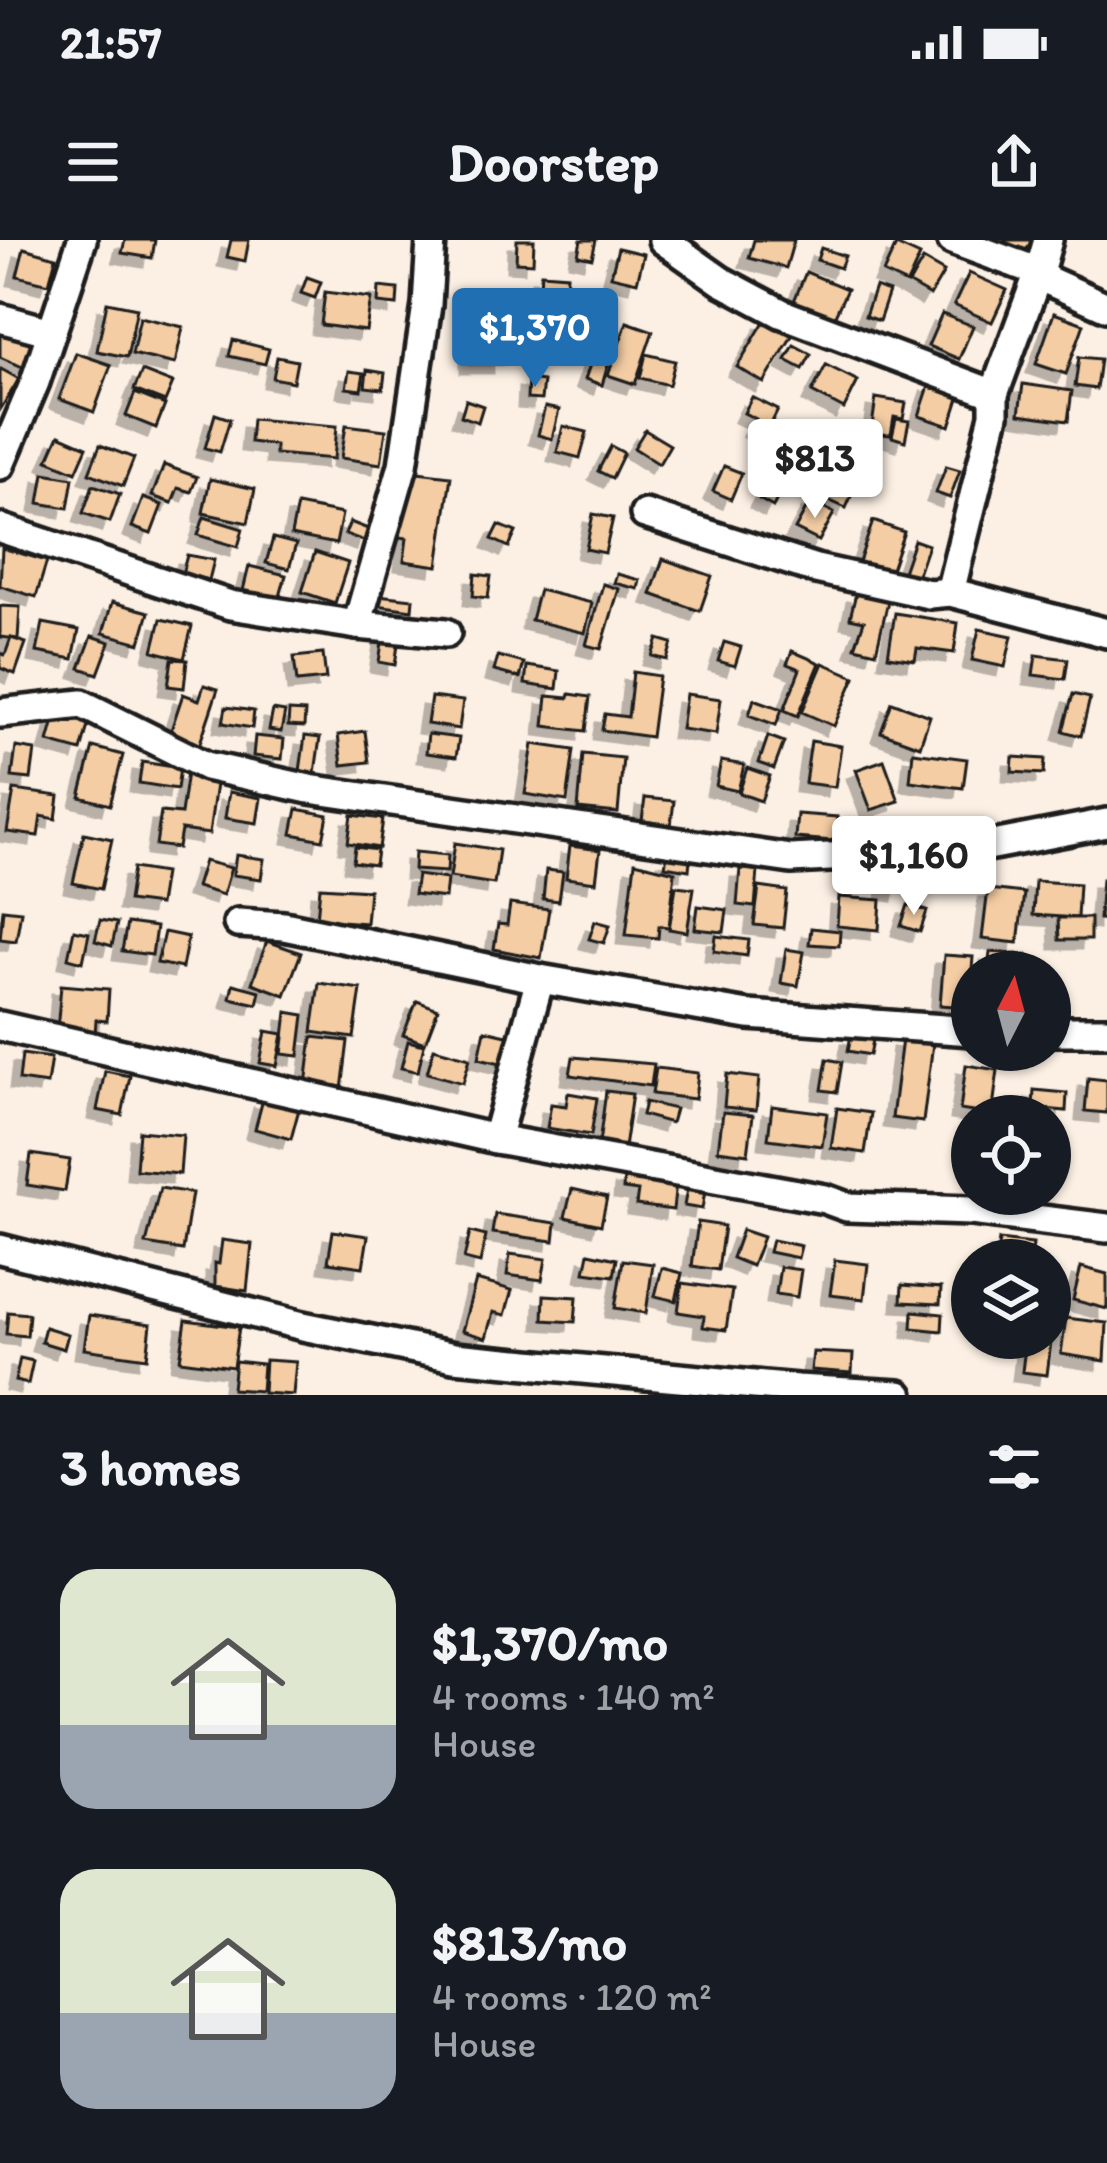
<!DOCTYPE html>
<meta charset="utf-8">
<style>
body{margin:0;font-family:Itim,sans-serif;background:#20242c;color:#f1f3f6;height:100vh;display:flex;flex-direction:column;font-size:45px;white-space:nowrap}
*{box-sizing:border-box;margin:0}
p{font-size:39px;color:#9ea1a6}
.icon{flex:none;width:66px;height:66px;fill:none;stroke:currentColor;stroke-width:2;stroke-linecap:round;stroke-linejoin:round}
.map{position:relative;height:1155px;overflow:hidden}
.panel{display:flex;flex-direction:column;background:#171b24;flex:1}
.panel>*{flex:none}
.needle{width:78px;rotate:6deg}
.tools{position:absolute;left:951px;top:711px;display:grid;gap:24px}
.tools a{display:grid;place-items:center;width:120px;height:120px;border-radius:50%;background:#171b24;box-shadow:0 3px 9px #0004;font-size:60px}
.price{position:absolute;translate:-50% -102px;padding:0 27px;border-radius:12px;background:#fff;color:#222;font-size:39px;line-height:78px;filter:drop-shadow(0 3px 6px #0008)}
.price::after{content:'';position:absolute;left:50%;top:72px;width:36px;height:27px;margin-left:-18px;background:inherit;clip-path:polygon(0 0,100% 0,50% 100%)}
.price.on{background:#1f6fb2;color:#fff}
ul{padding:0;list-style:none}
li{display:flex;align-items:center;gap:36px;height:300px;padding:0 60px}
li span{display:grid;place-items:center;flex:none;width:336px;height:240px;border-radius:36px;color:#555}
li>.icon{margin-inline-start:auto}
span .icon{width:144px;height:144px;fill:#fffc;stroke-width:1}
li b{font-size:51px}
h2{display:flex;justify-content:space-between;align-items:center;height:144px;padding:0 60px;font-size:51px}
.status{display:flex;justify-content:space-between;align-items:center;height:84px;padding:0 60px;background:#171b24;direction:ltr}
.status svg{height:33px;fill:currentColor}
header{display:flex;justify-content:space-between;align-items:center;height:156px;padding:0 60px;background:#171b24;font-size:54px;font-weight:800}
.map>svg:first-child{display:block}
.building{fill:#f4cda4;stroke:#1c1c1c;stroke-width:3;filter:url(#shadow)}
.lines{fill:none;stroke-linecap:round;stroke-linejoin:round}
.minor-casing{stroke:#1c1c1c;stroke-width:36}
.minor{stroke:#fff;stroke-width:27}
</style>
<div class="status"><b>21:57</b><svg viewBox="0 0 49 12"><path d="M0 12V9h3v3zM5 12V6h3v6zM10 12V3h3v9zM15 12V0h3v12zM26 1h20v11H26zM47 4h2v5h-2z"/></svg></div>
<header><svg class="icon" aria-label="menu" viewBox="0 0 24 24"><path d="M4 6h16M4 12h16M4 18h16"/></svg>Doorstep<svg class="icon" aria-label="share" viewBox="0 0 24 24"><path d="M12 15V3M7 8l5-5 5 5M5 13v7h14v-7"/></svg></header>
<div class="map">
<svg width="1107" height="1155" viewBox="0 0 1107 1155">
<defs>
<filter id="shadow"><feDropShadow dx="-9" dy="9" stdDeviation="0" flood-color="#0004"/></filter>
</defs>
<rect width="100%" height="100%" fill="#fcf0e4"/>
<filter id="ink" filterUnits="userSpaceOnUse"><feTurbulence type="fractalNoise" baseFrequency=".00833" numOctaves="2"/><feDisplacementMap in="SourceGraphic" scale="24" xChannelSelector="R" yChannelSelector="G"/><feConvolveMatrix kernelMatrix="1 2 1 2 8 2 1 2 1" color-interpolation-filters="sRGB"/></filter>
<g filter="url(#ink)">
<g class="building">
<path d="M125 0H155L152 18 122 13Z"/>
<path d="M231 0H249L245 21 227 17Z"/>
<path d="M517 0H534L533 23 516 22Z"/>
<path d="M581 0H596L592 18 578 15Z"/>
<path d="M754 0H794L786 28 749 18Z"/>
<path d="M994 0H1032L1022 17Z"/>
<path d="M896 5 920 16 907 44 883 33Z"/>
<path d="M24 8 56 17 49 44 17 36Z"/>
<path d="M618 8 644 14 637 42 611 36Z"/>
<path d="M821 8 845 16 840 28 817 20Z"/>
<path d="M923 20 944 32 930 56 909 44Z"/>
<path d="M806 32 847 49 832 82 792 66Z"/>
<path d="M541 33 567 35 564 72 538 70Z"/>
<path d="M969 33 1007 50 992 82 954 65Z"/>
<path d="M307 37 321 42 315 58 301 53Z"/>
<path d="M379 47 398 49 397 65 378 63Z"/>
<path d="M875 47 889 52 879 81 865 76Z"/>
<path d="M325 52 371 58 366 91 321 85Z"/>
<path d="M500 61 502 124H470L469 62Z"/>
<path d="M107 62 137 68 127 117 97 111Z"/>
<path d="M1054 73 1084 84 1066 134 1036 124Z"/>
<path d="M942 74 973 86 959 119 928 106Z"/>
<path d="M140 77 183 87 175 124 132 114Z"/>
<path d="M765 80 792 96 764 143 737 127Z"/>
<path d="M627 82 653 91 635 144 608 135Z"/>
<path d="M0 89 35 104 25 128 0 117Z"/>
<path d="M233 100 269 109 265 124 229 116Z"/>
<path d="M794 105 811 114 803 129 786 120Z"/>
<path d="M76 113 111 125 94 172 59 159Z"/>
<path d="M594 113 610 118 602 145 585 139Z"/>
<path d="M646 114 675 121 669 145 640 138Z"/>
<path d="M277 117 297 121 293 142 273 138Z"/>
<path d="M1079 117 1100 119 1096 149 1075 146Z"/>
<path d="M826 125 858 141 844 169 812 152Z"/>
<path d="M1 129 19 139 0 170V131Z"/>
<path d="M367 130 385 133 383 149 365 147Z"/>
<path d="M142 131 173 143 165 162 134 150Z"/>
<path d="M349 131 364 133 361 150 346 148Z"/>
<path d="M528 139 543 141 541 160 527 159Z"/>
<path d="M930 143 961 152 950 186 919 176Z"/>
<path d="M1023 144 1072 151 1068 181 1019 174Z"/>
<path d="M135 153 165 165 156 188 126 176Z"/>
<path d="M752 157 778 170 766 194 752 188 756 179 744 173Z"/>
<path d="M876 158 906 163 903 179 894 177 891 195 871 193Z"/>
<path d="M466 160 483 166 478 182 461 176Z"/>
<path d="M545 167 559 170 552 199 538 195Z"/>
<path d="M215 174 230 179 220 212 205 208Z"/>
<path d="M252 179 337 186 334 219 275 214V205L250 202Z"/>
<path d="M896 179 909 181 905 201 892 197Z"/>
<path d="M346 185 386 190 381 224 341 218Z"/>
<path d="M563 186 587 192 580 218 557 212Z"/>
<path d="M645 190 670 205 659 224 634 208Z"/>
<path d="M59 195 87 207 76 232 48 220Z"/>
<path d="M100 205 134 218 123 246 89 233Z"/>
<path d="M611 206 624 213 612 238 598 231Z"/>
<path d="M164 225 197 237 191 252 178 248 172 263 152 256Z"/>
<path d="M724 226 742 233 731 259 713 251Z"/>
<path d="M946 226 960 230 950 258 936 253Z"/>
<path d="M409 231 451 236 438 326 404 321 407 298 400 297Z"/>
<path d="M824 232 856 245 846 268 815 254Z"/>
<path d="M44 233 73 238 68 268 39 263Z"/>
<path d="M772 234 786 241 773 267 759 259Z"/>
<path d="M210 239 255 249 248 283 203 273Z"/>
<path d="M93 245 120 254 110 282 83 273Z"/>
<path d="M143 258 162 265 151 294 132 287Z"/>
<path d="M811 260 834 273 819 301 795 289Z"/>
<path d="M297 265 342 274 336 304 291 295Z"/>
<path d="M593 274 613 278 605 313 586 309Z"/>
<path d="M204 277 243 289 238 307 198 295Z"/>
<path d="M873 281 904 292 890 332 859 322Z"/>
<path d="M350 282 368 289 364 301 345 294Z"/>
<path d="M499 285 516 292 509 307 492 299Z"/>
<path d="M273 298 296 304 289 329 266 323Z"/>
<path d="M914 300 928 305 917 337 903 332Z"/>
<path d="M2 308 47 321 36 357 0 346Z"/>
<path d="M315 312 348 323 335 363 302 352Z"/>
<path d="M187 315 214 320 209 340 182 334Z"/>
<path d="M663 319 712 336 700 371 651 354Z"/>
<path d="M249 326 286 335 278 364 242 355Z"/>
<path d="M475 334 491 336 488 358 473 356Z"/>
<path d="M617 334 640 340 638 349 614 343Z"/>
<path d="M603 344 619 349 601 409 586 405Z"/>
<path d="M539 350 592 363 585 393 531 380Z"/>
<path d="M856 353 888 361 876 412 855 407 864 381 850 378Z"/>
<path d="M378 355 413 359 412 370 377 365Z"/>
<path d="M112 362 149 372 140 403 103 393Z"/>
<path d="M0 366 20 367 18 399 0 397Z"/>
<path d="M895 373 958 383 954 413 917 408 915 420 888 416Z"/>
<path d="M161 379 192 386 184 419 153 411Z"/>
<path d="M43 383 79 390 73 419 37 412Z"/>
<path d="M979 389 1012 396 1005 427 972 420Z"/>
<path d="M92 396 110 402 98 434 80 428Z"/>
<path d="M383 396 399 398 395 425 379 422Z"/>
<path d="M11 398 26 403 15 434 0 428V413L5 415Z"/>
<path d="M658 399 672 403 667 420 652 416Z"/>
<path d="M724 402 741 407 735 426 718 421Z"/>
<path d="M792 411 820 423 798 476 784 470 800 429 787 424Z"/>
<path d="M323 414 326 439 297 442 294 417Z"/>
<path d="M1036 415 1068 419 1065 439 1033 435Z"/>
<path d="M498 416 524 423 520 438 494 431Z"/>
<path d="M172 419 187 420 184 448 168 446Z"/>
<path d="M823 423 855 437 834 486 802 472Z"/>
<path d="M527 426 559 431 557 449 525 444Z"/>
<path d="M633 432 659 436 651 497 602 490 605 474 628 477Z"/>
<path d="M204 445 218 449 198 509 168 499 183 454 199 460Z"/>
<path d="M570 454 590 457 586 491 544 486 547 456 569 458Z"/>
<path d="M686 454 721 459 716 494 681 489Z"/>
<path d="M1073 454 1090 458 1081 496 1063 491Z"/>
<path d="M431 457 463 461 459 489 427 484Z"/>
<path d="M754 459 782 469 776 485 749 475Z"/>
<path d="M892 462 930 476 920 506 881 492Z"/>
<path d="M226 467 254 471 252 488 223 483Z"/>
<path d="M273 470 285 472 281 492 269 490Z"/>
<path d="M289 471 305 472 304 487 288 486Z"/>
<path d="M56 473 89 482 81 511 48 502Z"/>
<path d="M365 491 369 522 342 525 338 495Z"/>
<path d="M428 494 459 498 456 517 426 513Z"/>
<path d="M255 496 284 499 282 519 253 516Z"/>
<path d="M305 496 320 498 314 540 299 538Z"/>
<path d="M768 496 784 502 774 529 759 523Z"/>
<path d="M811 501 841 506 835 547 805 543Z"/>
<path d="M533 504 574 510 567 561 525 554Z"/>
<path d="M16 507 35 510 31 539 12 537Z"/>
<path d="M93 507 123 515 110 565 80 557Z"/>
<path d="M913 512 967 519 963 548 910 541Z"/>
<path d="M583 514 623 518 618 573 578 569Z"/>
<path d="M1013 517 1045 519 1044 534 1012 532Z"/>
<path d="M884 520 899 561 871 570 856 530Z"/>
<path d="M721 521 744 525 738 551 716 546Z"/>
<path d="M142 522 180 528 177 549 139 543Z"/>
<path d="M747 528 770 536 761 561 739 553Z"/>
<path d="M187 532 217 537 209 594 181 590 178 608 156 605 161 572 181 574Z"/>
<path d="M14 550 59 556 56 579 41 576 38 596 7 592Z"/>
<path d="M229 552 261 558 257 583 225 578Z"/>
<path d="M645 558 674 561 671 585 642 581Z"/>
<path d="M297 569 328 575 323 600 292 594Z"/>
<path d="M797 574 837 577 834 601 795 598Z"/>
<path d="M352 575 383 579 379 608 348 603Z"/>
<path d="M84 593 112 599 101 649 73 643Z"/>
<path d="M455 603 499 610 494 644 450 637Z"/>
<path d="M570 606 600 610 596 642 566 638Z"/>
<path d="M355 607 377 610 375 625 353 622Z"/>
<path d="M415 612 448 615 447 632 414 630Z"/>
<path d="M236 615 264 619 261 639 233 635Z"/>
<path d="M667 616 690 619 689 630 665 626Z"/>
<path d="M204 621 231 628 223 655 196 647Z"/>
<path d="M635 622 675 632 669 687 659 686 658 698 626 695Z"/>
<path d="M133 628 164 633 159 665 128 661Z"/>
<path d="M740 629 758 630 755 667 737 665Z"/>
<path d="M546 630 563 632 559 661 543 659Z"/>
<path d="M888 634 904 636 901 652 886 650Z"/>
<path d="M417 635 447 639 445 658 414 654Z"/>
<path d="M1102 639H1107V680L1099 679Z"/>
<path d="M1035 641 1079 644 1077 678 1033 675Z"/>
<path d="M676 646 694 648 687 692 669 689Z"/>
<path d="M320 647 369 650 366 683 317 679Z"/>
<path d="M759 647 787 651 783 688 754 685Z"/>
<path d="M988 649 1024 653 1018 703 982 699Z"/>
<path d="M839 657 881 660 879 690 837 686Z"/>
<path d="M510 664 549 669 541 718 494 709 498 684 507 685Z"/>
<path d="M908 665 927 671 920 692 901 686Z"/>
<path d="M698 666 727 670 724 692 695 689Z"/>
<path d="M3 669 21 671 16 701 0 699Z"/>
<path d="M1058 678H1090V700H1059Z"/>
<path d="M100 680 117 683 112 706 95 701Z"/>
<path d="M595 681 610 685 604 703 589 699Z"/>
<path d="M127 683 156 687 152 715 122 711Z"/>
<path d="M811 688 840 691 839 706 809 704Z"/>
<path d="M74 690 89 693 83 722 68 718Z"/>
<path d="M164 692 188 697 182 728 157 723Z"/>
<path d="M716 696 749 700 747 716 714 711Z"/>
<path d="M267 701 301 713 285 755 252 743Z"/>
<path d="M786 709 804 712 798 746 781 743Z"/>
<path d="M990 712 1027 715 1026 732H988Z"/>
<path d="M944 715 973 717 969 767 940 765Z"/>
<path d="M319 743 361 749 354 798 312 792Z"/>
<path d="M233 744 260 751 257 764 230 758Z"/>
<path d="M61 745 109 749 107 781 96 780 95 794 57 791Z"/>
<path d="M417 761 438 769 425 803 403 795Z"/>
<path d="M287 772 304 775 299 816 282 814Z"/>
<path d="M485 790 511 796 505 824 479 818Z"/>
<path d="M266 791 283 794 277 826 260 823Z"/>
<path d="M851 795 873 800 870 815 848 811Z"/>
<path d="M312 797 348 801 342 850 306 845Z"/>
<path d="M902 799 933 803 923 882 892 878Z"/>
<path d="M408 801 424 805 418 832 401 828Z"/>
<path d="M434 808 470 818 463 843 427 833Z"/>
<path d="M22 814 51 818 47 844 19 840Z"/>
<path d="M573 817 654 824 651 846 570 835Z"/>
<path d="M827 819 842 822 837 852 822 850Z"/>
<path d="M966 825 998 830 992 875 960 870Z"/>
<path d="M656 828 698 833 695 859 652 854Z"/>
<path d="M105 831 130 836 122 875 97 870Z"/>
<path d="M727 834 759 838 756 870 724 867Z"/>
<path d="M1088 838 1107 840V873L1085 871Z"/>
<path d="M1034 850 1067 853 1066 871 1033 868Z"/>
<path d="M606 851 632 854 624 908 599 904Z"/>
<path d="M568 853 597 858 591 895 547 888 551 864 566 866Z"/>
<path d="M263 859 299 869 291 899 255 889Z"/>
<path d="M645 862 675 869 671 883 642 875Z"/>
<path d="M772 866 827 873 822 906 768 899Z"/>
<path d="M837 868 871 873 865 913 831 908Z"/>
<path d="M723 872 753 875 748 914 718 910Z"/>
<path d="M139 891 183 895 180 934 136 930Z"/>
<path d="M31 914 70 920 65 951 27 945Z"/>
<path d="M624 937 676 943 673 970 636 965 638 951 623 949Z"/>
<path d="M160 948 192 953 183 1010 146 1004Z"/>
<path d="M572 949 607 957 601 985 565 977Z"/>
<path d="M687 949 705 951 702 969 684 966Z"/>
<path d="M495 974 556 983 554 1001 492 993Z"/>
<path d="M698 982 724 986 718 1030 692 1026Z"/>
<path d="M742 990 763 997 752 1026 732 1018Z"/>
<path d="M333 991 368 996 363 1027 328 1022Z"/>
<path d="M470 992 486 996 480 1023 464 1019Z"/>
<path d="M222 1000 252 1004 247 1051 215 1046V1023L219 1024Z"/>
<path d="M772 1000 801 1006 798 1018 769 1012Z"/>
<path d="M999 1000 1033 1004 1031 1020H996Z"/>
<path d="M589 1013 617 1019 614 1036 585 1032Z"/>
<path d="M510 1014 546 1019 542 1040 507 1035Z"/>
<path d="M623 1020 653 1024 646 1073 615 1068Z"/>
<path d="M835 1020 868 1024 864 1059 830 1055Z"/>
<path d="M780 1027 801 1030 797 1057 776 1054Z"/>
<path d="M1081 1027 1107 1034V1069L1073 1060Z"/>
<path d="M662 1028 682 1033 676 1061 655 1056Z"/>
<path d="M476 1040 512 1050 505 1075 493 1072 486 1098 462 1091Z"/>
<path d="M682 1043 732 1050 726 1090 703 1087 704 1076 678 1072Z"/>
<path d="M902 1045 941 1048 940 1064 901 1062Z"/>
<path d="M544 1055 577 1057 575 1082 543 1080Z"/>
<path d="M913 1071 943 1074 942 1091 912 1088Z"/>
<path d="M8 1072 29 1074 27 1096 6 1094Z"/>
<path d="M89 1075 151 1084 147 1118 84 1109Z"/>
<path d="M1050 1078 1054 1079 1047 1135 1022 1132 1026 1098H1050Z"/>
<path d="M1066 1078 1107 1083 1105 1121 1061 1114Z"/>
<path d="M186 1080 239 1087 233 1127 180 1120Z"/>
<path d="M45 1087 68 1094 64 1109 41 1102Z"/>
<path d="M813 1112 853 1114 852 1133 811 1130Z"/>
<path d="M20 1118 33 1121 28 1144 15 1141Z"/>
<path d="M265 1120 296 1122 293 1155 263 1153Z"/>
<path d="M235 1121 263 1124 261 1151 232 1149Z"/>
</g>
<g class="lines">
<g class="minor-casing">
<g id="minor">
<path d="M663 0 721 41 783 74 994 154"/>
<path d="M1048 0 1039 32 1049 41 1107 67"/>
<path d="M0 78 51 92"/>
<path d="M0 225 35 142 82 0"/>
<path d="M645 274 816 329 929 354 950 352 1107 393"/>
<path d="M0 288 230 365 357 385 446 393"/>
<path d="M950 352 994 175V154L1039 32 952 0"/>
<path d="M357 385 403 225 427 65 431 0"/>
<path d="M0 473 82 464 206 526 309 549 791 619 967 610 1107 583"/>
<path d="M238 683 284 686 540 739 748 775 972 791"/>
<path d="M0 786 496 899 825 959 847 967 971 971 1107 988"/>
<path d="M1050 791H1107"/>
<path d="M496 899 540 739"/>
<path d="M0 1009 303 1086 454 1117 797 1149 899 1155"/>
</g>
</g>
<use href="#minor" class="minor"/>
</g>
</g>
</svg>
<div class="tools">
<a><svg class="needle" viewBox="-14 -14 28 28"><path d="M0-13l5 13h-10z" fill="#e53935"/><path d="M0 13l5-13h-10z" fill="#9ea1a6"/></svg></a>
<a><svg class="icon" aria-label="locate" viewBox="0 0 24 24"><circle cx="12" cy="12" r="6"/><path d="M12 2v4M12 18v4M2 12h4M18 12h4"/></svg></a>
<a><svg class="icon" aria-label="layers" viewBox="0 0 24 24"><path d="M12 4l9 5-9 5-9-5zM3 14l9 5 9-5"/></svg></a>
</div>
<b class="price on" style="left:535px;top:150px">$1,370</b>
<b class="price" style="left:815px;top:281px">$813</b>
<b class="price" style="left:914px;top:678px">$1,160</b>
</div>
<section class="panel">
<h2>3 homes<svg class="icon" aria-label="filters" viewBox="0 0 24 24"><path d="M4 7h16M4 17h16"/><circle cx="9" cy="7" r="2"/><circle cx="15" cy="17" r="2"/></svg></h2>
<ul>
<li><span style="background:linear-gradient(#dfe7d0 65%,#9aa5b1 0)"><svg class="icon" aria-label="home" viewBox="0 0 24 24"><path d="M3 11l9-7 9 7M6 9v11h12V9"/></svg></span><div><b>$1,370/mo</b><p>4 rooms · 140 m²</p><p>House</p></div></li>
<li><span style="background:linear-gradient(#dfe7d0 60%,#9aa5b1 0)"><svg class="icon" aria-label="home" viewBox="0 0 24 24"><path d="M3 11l9-7 9 7M6 9v11h12V9"/></svg></span><div><b>$813/mo</b><p>4 rooms · 120 m²</p><p>House</p></div></li>
</ul>
</section>
